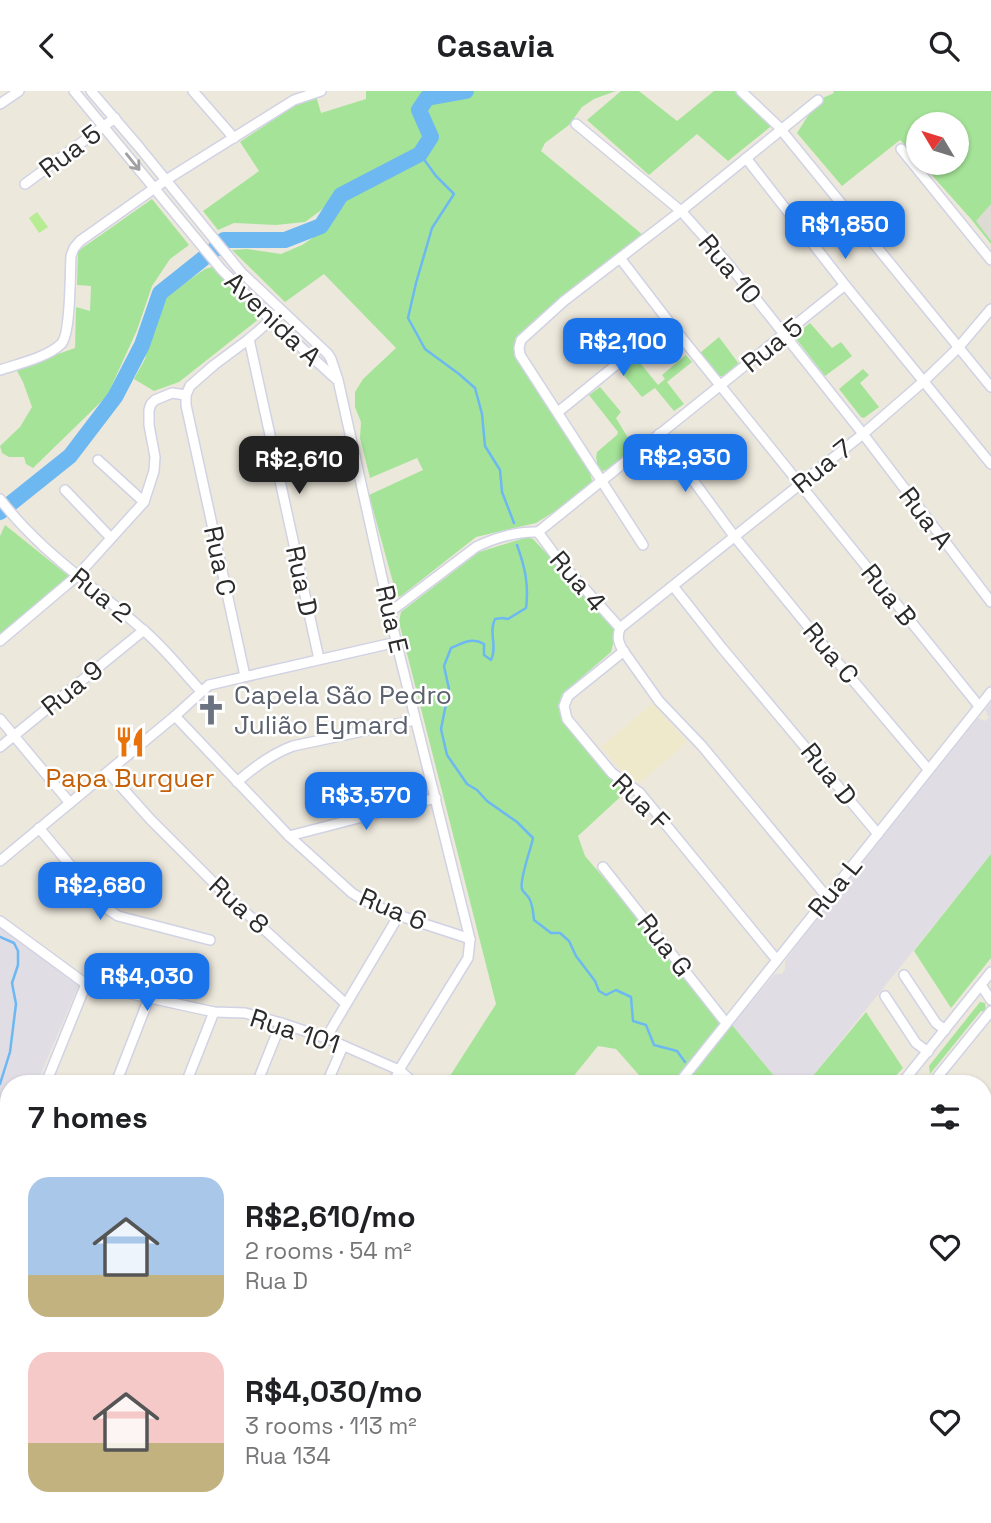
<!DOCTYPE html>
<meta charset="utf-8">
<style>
body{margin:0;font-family:"Space Grotesk",sans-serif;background:#f6f6f6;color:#202124;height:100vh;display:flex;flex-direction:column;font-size:26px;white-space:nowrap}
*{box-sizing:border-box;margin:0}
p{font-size:23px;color:#757577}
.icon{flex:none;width:38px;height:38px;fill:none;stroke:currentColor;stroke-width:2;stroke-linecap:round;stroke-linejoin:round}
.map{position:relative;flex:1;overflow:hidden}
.details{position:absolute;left:0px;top:984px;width:992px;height:450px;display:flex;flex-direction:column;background:#fff;border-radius:28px 28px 0 0;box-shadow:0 2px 5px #0004}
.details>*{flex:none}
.needle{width:46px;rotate:308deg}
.controls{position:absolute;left:906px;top:21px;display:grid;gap:14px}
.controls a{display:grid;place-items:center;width:63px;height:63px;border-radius:50%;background:#fff;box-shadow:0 2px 5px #0004;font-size:35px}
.price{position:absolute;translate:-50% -60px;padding:0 16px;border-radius:14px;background:#1a73e8;color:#fff;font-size:23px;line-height:46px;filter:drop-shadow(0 2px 4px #0008)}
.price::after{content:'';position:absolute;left:50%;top:42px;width:21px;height:16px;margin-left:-10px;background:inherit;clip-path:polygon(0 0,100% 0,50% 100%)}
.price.selected{background:#222;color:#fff}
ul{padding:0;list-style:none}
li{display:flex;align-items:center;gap:21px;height:175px;padding:0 28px}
li span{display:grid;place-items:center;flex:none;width:196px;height:140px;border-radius:21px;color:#555}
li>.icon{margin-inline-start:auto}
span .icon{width:84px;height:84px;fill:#fffc;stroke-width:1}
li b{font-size:30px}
h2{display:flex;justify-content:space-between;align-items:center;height:84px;padding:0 28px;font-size:30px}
header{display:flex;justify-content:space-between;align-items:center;height:91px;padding:0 28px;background:#fff;font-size:32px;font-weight:600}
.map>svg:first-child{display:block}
.industrial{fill:#e1dde5}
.education{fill:#efe9cb}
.green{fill:#a5e498}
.pitch{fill:#b7ec93}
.plaza{fill:#dddbd3}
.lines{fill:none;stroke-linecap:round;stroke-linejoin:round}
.stream{stroke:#6db8f1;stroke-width:2.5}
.river{stroke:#6db8f1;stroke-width:16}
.minor-casing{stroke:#d1d2e4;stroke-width:12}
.minor{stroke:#fff;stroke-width:9}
.oneway{stroke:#a0a0a0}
.labels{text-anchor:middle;stroke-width:5;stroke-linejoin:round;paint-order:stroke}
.street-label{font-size:26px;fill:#2b2b2b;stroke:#fff}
.worship-label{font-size:26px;fill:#5b616d;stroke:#fff;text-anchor:start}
.food-label{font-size:26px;fill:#c56008;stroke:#fff}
</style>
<header><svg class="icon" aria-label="back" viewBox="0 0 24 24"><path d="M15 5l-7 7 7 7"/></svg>Casavia<svg class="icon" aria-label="search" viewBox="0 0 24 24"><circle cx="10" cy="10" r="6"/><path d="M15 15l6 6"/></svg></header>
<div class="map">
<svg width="991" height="1432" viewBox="0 0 991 1432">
<rect width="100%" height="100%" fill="#ede8dc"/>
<g class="industrial">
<path d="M991 611V763L807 992H780L732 934 775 883H782L785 878V870L804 845 978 627 985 630 989 627 985 619Z"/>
<path d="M0 835 59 880 79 893 37 992H9V1060L0 1074Z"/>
</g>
<g class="education">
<path d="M653 612 687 651 640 692 627 686 601 656Z"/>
<path d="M9 1110V1237L0 1244V1131L5 1112Z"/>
</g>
<g class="green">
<path d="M366 0H616L594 8 582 16 569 34 545 52 541 60 643 144 560 208 538 226 518 247 517 266 590 382 592 390 565 414 536 432 476 446 401 505 397 506 369 404 423 379 417 367 370 387 360 347 361 331 355 316V301L363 288 396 257 324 183 285 211 232 159 247 158 281 163 302 154 323 140 341 118 337 104 320 120 305 131 276 134 234 132 218 139 203 120 259 80 240 51 294 15 316 5 321 22 366 8Z"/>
<path d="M621 0H639L677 30 714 0H734L775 32 728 70 697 43 649 84 587 29Z"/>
<path d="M833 0H991V153L971 128 921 72H957V33H919V69L900 49 842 95 797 42 818 9 834 2Z"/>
<path d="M152 108 189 154 170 168 152 195 137 239 107 305 33 377 26 373 24 366H9L2 362 0 355 20 336 32 316 23 291 16 278 75 257 76 216 90 220 91 195 77 194 78 160Z"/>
<path d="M212 176 260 227 179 291 154 300 134 288 145 268 155 224 162 210 173 200 205 178Z"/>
<path d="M810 232 832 257 841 251 852 265 825 285 794 245Z"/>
<path d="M719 246 739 273C736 276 730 284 726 285 716 289 705 269 700 262Z"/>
<path d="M686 264 692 271 667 291 684 313 674 320 655 297 642 306 620 280 636 267 658 294 665 288 662 284Z"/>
<path d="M863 278 869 284 860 292 879 316 864 327 861 326 839 298Z"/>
<path d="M600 296 621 321 616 327 634 357 610 377 600 381 595 375 597 370 596 367 597 361 617 344 618 341 589 304Z"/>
<path d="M5 434 70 486 0 543V445Z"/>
<path d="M528 446 533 448 569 486 614 538V549L611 561 562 603 558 616 613 684 630 697 578 745 585 765 726 929 677 992H646L616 958 598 955 568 992H517L515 987 507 992H450L448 988 496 913 399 531 401 521 479 461Z"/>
<path d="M991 763V867L951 917 914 860Z"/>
<path d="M980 911 985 912 986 919 985 921 981 920 930 983 929 975Z"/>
<path d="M866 921 903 977 889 992H807Z"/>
<path d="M732 934 780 992H686Z"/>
<path d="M984 1070 991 1080V1432H840L836 1425 984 1424Z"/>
<path d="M0 1293 9 1304V1366L0 1372Z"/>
<path d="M0 1398 9 1410V1424L20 1425 26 1432H0Z"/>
</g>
<path class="pitch" d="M37 121 48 136 39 142 29 127Z"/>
<path class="plaza" d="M991 113V150L976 130Z"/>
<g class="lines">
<g class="stream">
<path d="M420 63 436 85 454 103 432 137 416 192 408 227 425 258 459 283 475 297 482 323 485 355 500 379 502 401 514 432"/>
<path d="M517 454C525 476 529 494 526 517L508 528 502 527 495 528C488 542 498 555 491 569L484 564V553C472 546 463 552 451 557L444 575 449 598 441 638 447 664 467 693 477 699 487 710 517 731 533 747C531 758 519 789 522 798 523 801 527 804 529 807 533 814 533 821 534 829L551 842H560L569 850 576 865 595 890 599 900 606 904 616 899 631 906 633 930 646 934 654 954 677 960 685 971"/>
<path d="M0 846 14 852 18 860V874L12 892 16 913 10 961 0 993"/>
<path d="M696 988 700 992"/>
<path d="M703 992 711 985 721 992"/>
<path d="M984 1338 987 1341 991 1356"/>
</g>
<path class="river" d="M0 421 70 365 115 306 142 254 160 202 214 159 224 149H285L321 135 341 104 420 63 431 46 419 19 427 7 466 0"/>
<g class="minor-casing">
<g id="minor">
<path d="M74 0 221 178 271 229 336 288"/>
<path d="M91 0 139 56 241 181 328 263 331 268 338 289 397 554 470 848 468 867 399 979 394 992"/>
<path d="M193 0 234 47"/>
<path d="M741 0 778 35 991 296"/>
<path d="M0 13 19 0"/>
<path d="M576 33 681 120 730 175 860 339 991 511"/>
<path d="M901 58 991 169"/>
<path d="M746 67 845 194 991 373"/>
<path d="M25 93 115 27"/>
<path d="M620 167 669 231 979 615"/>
<path d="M249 248 319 568"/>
<path d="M0 279C18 273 48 266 61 253 71 244 70 181 71 165L74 157 80 150 166 89 294 9 321 0"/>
<path d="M558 321 669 231"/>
<path d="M659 343 734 445 829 561 928 678"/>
<path d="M98 369 144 411"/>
<path d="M65 399 111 447"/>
<path d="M0 408C39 460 94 495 142 538 164 556 182 580 201 600"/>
<path d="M538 441 558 468 620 537"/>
<path d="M643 454 520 264 519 257 521 249 564 210 681 120 818 9"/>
<path d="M673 495 722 557 878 743"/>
<path d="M390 521 476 456C494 447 518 440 538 441L845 194"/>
<path d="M620 537 863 343 924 290 958 257 991 218"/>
<path d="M620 537C617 546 618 550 622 558L659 610 702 655 827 806"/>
<path d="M0 550 77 485 144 411 154 380 155 366 149 334V319L151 313 155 309 172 302 186 304"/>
<path d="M624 560 568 605 564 615 567 628 612 682 640 702 776 868"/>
<path d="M245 585 186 314V304L190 295 214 274 249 248 281 220"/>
<path d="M175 625 289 745 352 802C384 823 434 835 470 848"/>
<path d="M0 628 70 712"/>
<path d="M0 656 144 539"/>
<path d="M108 681 151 729 221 799 345 912"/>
<path d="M237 691C254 676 271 663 293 655L415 629"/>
<path d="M39 737 106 817 118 825 210 849"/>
<path d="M289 745 436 707"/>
<path d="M0 770 175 625 209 594 397 551"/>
<path d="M603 776 726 932"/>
<path d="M0 830 86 893 214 921 245 922 281 932 326 947 399 979 414 992"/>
<path d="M904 884 936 932 945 939"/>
<path d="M981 894 991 909"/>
<path d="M885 905 916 952 928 961"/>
<path d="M326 947 399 824"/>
<path d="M46 992 86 893"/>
<path d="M116 992 149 907"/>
<path d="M186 992 214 921"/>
<path d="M257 992 281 932"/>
<path d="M327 992 343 955"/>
<path d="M679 992 991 601"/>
<path d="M902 992 991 881"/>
<path d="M939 992 937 987 939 984 991 920"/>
<path d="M984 1061 991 1072"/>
<path d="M0 1104 9 1082"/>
<path d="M0 1283 9 1293"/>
<path d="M0 1381 9 1374"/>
<path d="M0 1389 9 1401"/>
<path d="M26 1424 31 1432"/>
<path d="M111 1424 117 1432"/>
<path d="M200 1424 206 1432"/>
<path d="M284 1424 290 1432"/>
<path d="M369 1424 375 1432"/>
<path d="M453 1424 459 1432"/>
<path d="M617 1424 619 1432"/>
<path d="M794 1424 799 1432"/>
<path d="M314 1432 324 1424"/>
<path d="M420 1432 430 1424"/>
<path d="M524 1432 534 1424"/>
<path d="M634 1432 644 1424"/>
<path d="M709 1432 719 1424"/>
</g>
</g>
<use href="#minor" class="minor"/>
</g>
<defs><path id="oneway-shaft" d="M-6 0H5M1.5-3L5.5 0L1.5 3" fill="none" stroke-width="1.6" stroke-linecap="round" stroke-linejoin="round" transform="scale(1.75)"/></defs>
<use class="oneway" href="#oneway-shaft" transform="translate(133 71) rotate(51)"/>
<defs>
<g id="church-bare" transform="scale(2.415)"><path d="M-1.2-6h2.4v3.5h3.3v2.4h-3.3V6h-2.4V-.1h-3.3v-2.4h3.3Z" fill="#6b7280" stroke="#fff" stroke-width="2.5" paint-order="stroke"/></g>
<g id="restaurant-bare" transform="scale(2.415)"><path d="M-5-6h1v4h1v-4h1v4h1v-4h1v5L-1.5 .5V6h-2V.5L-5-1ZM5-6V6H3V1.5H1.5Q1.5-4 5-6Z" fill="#e8710a" stroke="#fff" stroke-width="2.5" paint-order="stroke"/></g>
</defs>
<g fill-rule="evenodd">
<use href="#church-bare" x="211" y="619"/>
<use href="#restaurant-bare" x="130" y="651"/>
</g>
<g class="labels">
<g class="street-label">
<text transform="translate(70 60) rotate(-37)" y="9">Rua 5</text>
<text transform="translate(730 178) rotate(50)" y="9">Rua 10</text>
<text transform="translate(273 228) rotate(44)" y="9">Avenida A</text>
<text transform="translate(772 254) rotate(-39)" y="9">Rua 5</text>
<text transform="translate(822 375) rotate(-39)" y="9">Rua 7</text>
<text transform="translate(926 427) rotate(53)" y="9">Rua A</text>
<text transform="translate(220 470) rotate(78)" y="9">Rua C</text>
<text transform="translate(302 490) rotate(78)" y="9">Rua D</text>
<text transform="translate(578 490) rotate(49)" y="9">Rua 4</text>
<text transform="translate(101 504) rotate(39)" y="9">Rua 2</text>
<text transform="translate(889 504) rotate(51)" y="9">Rua B</text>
<text transform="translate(392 528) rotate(77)" y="9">Rua E</text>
<text transform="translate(831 562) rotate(50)" y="9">Rua C</text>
<text transform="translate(72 597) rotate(-39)" y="9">Rua 9</text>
<text transform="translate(829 683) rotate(51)" y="9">Rua D</text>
<text transform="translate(641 711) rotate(45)" y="9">Rua F</text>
<text transform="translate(835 796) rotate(-51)" y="9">Rua L</text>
<text transform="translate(239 814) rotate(43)" y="9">Rua 8</text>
<text transform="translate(393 818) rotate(23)" y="9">Rua 6</text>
<text transform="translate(665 854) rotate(52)" y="9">Rua G</text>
<text transform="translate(295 940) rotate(18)" y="9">Rua 101</text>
</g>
<g class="worship-label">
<text x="234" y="613">Capela São Pedro<tspan x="234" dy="30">Julião Eymard</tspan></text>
</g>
<g class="food-label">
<text x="130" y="696">Papa Burguer</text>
</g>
</g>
</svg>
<div class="controls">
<a><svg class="needle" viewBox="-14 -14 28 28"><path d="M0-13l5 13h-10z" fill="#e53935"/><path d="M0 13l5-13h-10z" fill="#757577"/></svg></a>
</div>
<b class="price" style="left:845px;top:170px">R$1,850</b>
<b class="price" style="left:623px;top:287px">R$2,100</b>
<b class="price" style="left:685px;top:403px">R$2,930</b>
<b class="price selected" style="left:299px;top:405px">R$2,610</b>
<b class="price" style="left:366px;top:741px">R$3,570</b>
<b class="price" style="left:100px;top:831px">R$2,680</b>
<b class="price" style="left:147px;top:922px">R$4,030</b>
<section class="details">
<h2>7 homes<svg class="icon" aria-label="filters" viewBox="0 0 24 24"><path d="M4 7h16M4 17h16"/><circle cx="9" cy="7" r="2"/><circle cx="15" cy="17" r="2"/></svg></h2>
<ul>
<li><span style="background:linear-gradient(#a9c7e8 70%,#c2b280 0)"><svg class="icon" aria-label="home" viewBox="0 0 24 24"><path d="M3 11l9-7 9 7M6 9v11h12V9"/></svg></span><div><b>R$2,610/mo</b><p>2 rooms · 54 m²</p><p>Rua D</p></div><svg class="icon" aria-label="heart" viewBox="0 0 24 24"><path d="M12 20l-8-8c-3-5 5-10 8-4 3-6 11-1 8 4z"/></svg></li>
<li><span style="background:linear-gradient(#f6c9c9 65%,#c2b280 0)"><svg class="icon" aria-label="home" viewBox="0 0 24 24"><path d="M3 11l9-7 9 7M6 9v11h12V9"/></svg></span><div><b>R$4,030/mo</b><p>3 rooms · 113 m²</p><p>Rua 134</p></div><svg class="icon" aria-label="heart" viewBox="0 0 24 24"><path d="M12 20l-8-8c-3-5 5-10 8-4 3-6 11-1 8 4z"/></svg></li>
</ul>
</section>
</div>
